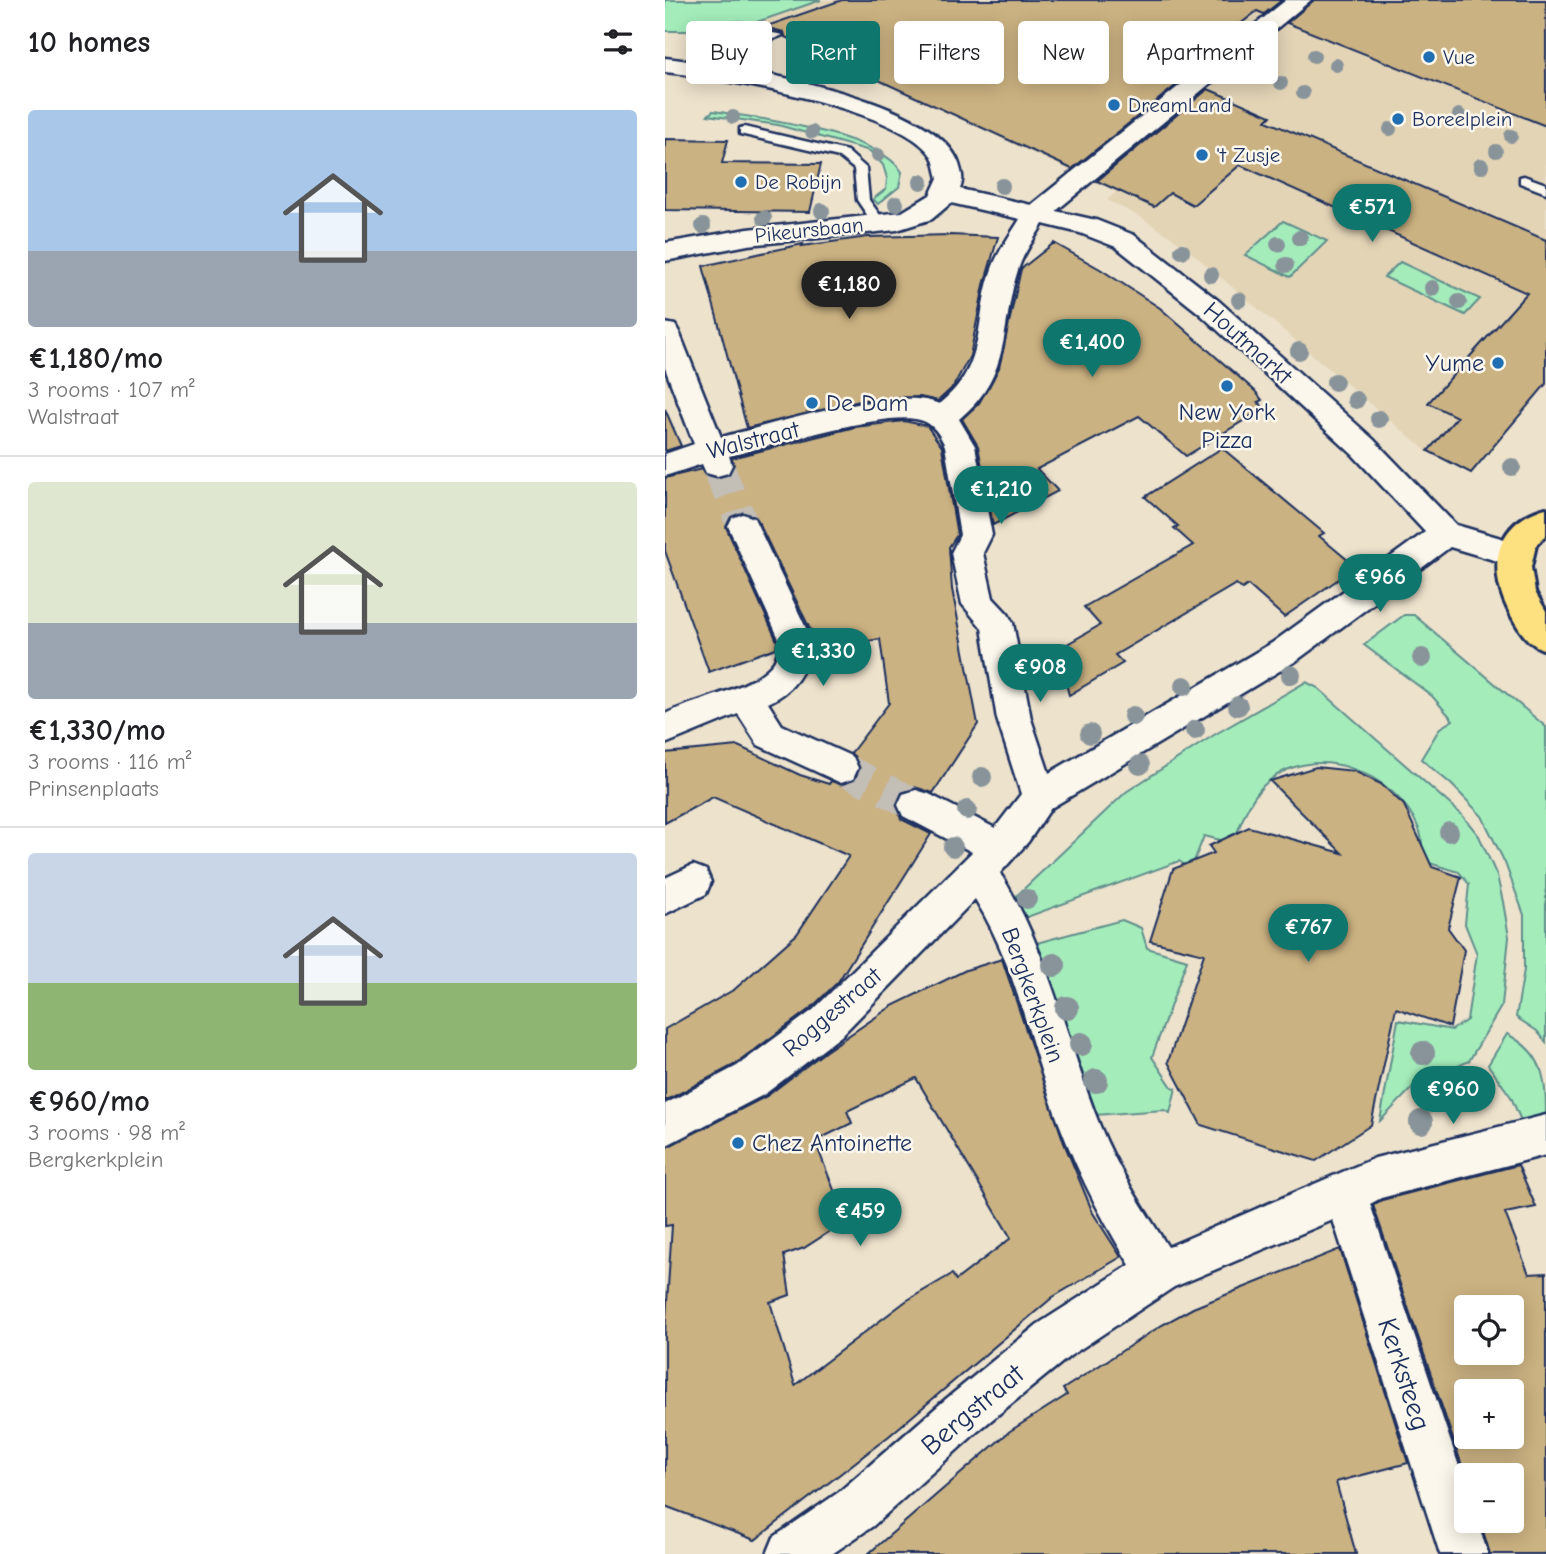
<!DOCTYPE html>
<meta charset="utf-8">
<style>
body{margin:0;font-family:"Comic Neue",sans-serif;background:#f2f2f2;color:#202124;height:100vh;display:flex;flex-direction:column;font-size:26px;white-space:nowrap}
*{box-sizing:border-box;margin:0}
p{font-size:23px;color:#757577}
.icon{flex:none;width:38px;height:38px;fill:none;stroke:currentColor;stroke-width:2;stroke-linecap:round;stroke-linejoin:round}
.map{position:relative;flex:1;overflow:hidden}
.drawer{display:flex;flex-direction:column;background:#fff;width:665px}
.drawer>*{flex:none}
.top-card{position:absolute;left:21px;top:21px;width:665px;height:63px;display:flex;gap:14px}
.controls{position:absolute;left:789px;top:1295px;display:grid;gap:14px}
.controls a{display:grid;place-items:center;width:70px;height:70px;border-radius:7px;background:#fff;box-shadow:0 4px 18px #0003;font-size:35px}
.price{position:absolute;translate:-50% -60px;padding:0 16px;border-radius:24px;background:#0f766e;color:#fff;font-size:23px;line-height:46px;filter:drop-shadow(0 2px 4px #0008)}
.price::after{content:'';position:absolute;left:50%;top:42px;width:21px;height:16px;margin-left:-10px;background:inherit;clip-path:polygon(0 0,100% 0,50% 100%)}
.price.on{background:#222;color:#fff}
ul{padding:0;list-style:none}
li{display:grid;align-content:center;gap:14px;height:371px;padding:0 28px}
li+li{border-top:2px solid #e0e0e0}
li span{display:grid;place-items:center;height:217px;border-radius:7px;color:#555}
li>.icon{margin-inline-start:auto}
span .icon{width:126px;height:126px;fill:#fffc;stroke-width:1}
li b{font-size:30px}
h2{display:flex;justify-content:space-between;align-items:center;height:84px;padding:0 28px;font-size:30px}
.tag{padding:0 24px;border-radius:7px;background:#fff;box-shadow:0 4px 18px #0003;font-size:24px;line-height:63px}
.tag.on{background:#0f766e;color:#fff}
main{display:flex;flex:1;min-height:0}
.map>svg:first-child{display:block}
.built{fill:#e3d4b6}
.green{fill:#a4edbb;stroke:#608e8c;stroke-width:2}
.building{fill:#cbb282;stroke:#1b2f5e;stroke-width:2;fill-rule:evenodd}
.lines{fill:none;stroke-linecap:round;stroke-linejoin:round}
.street-tunnel{stroke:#c3beb6;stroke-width:32;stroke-dasharray:32 17;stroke-linecap:butt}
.lane-casing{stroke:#1b2f5e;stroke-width:5}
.street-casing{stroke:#1b2f5e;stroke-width:5}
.primary-casing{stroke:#1b2f5e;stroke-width:6}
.lane{fill:#fbf7ec;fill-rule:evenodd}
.street{fill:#fbf7ec;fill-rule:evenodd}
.primary{fill:#fde080;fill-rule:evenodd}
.tree{fill:#88949a}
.poi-dot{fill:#1f6fb2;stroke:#fbf7ec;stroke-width:2.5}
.labels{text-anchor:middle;stroke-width:5;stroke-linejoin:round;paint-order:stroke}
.far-poi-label{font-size:21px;fill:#1b2f5e;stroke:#fbf7ec;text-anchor:start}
.far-street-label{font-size:21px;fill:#1b2f5e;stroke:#fbf7ec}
.street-label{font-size:24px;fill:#1b2f5e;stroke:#fbf7ec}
.poi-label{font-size:24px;fill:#1b2f5e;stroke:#fbf7ec;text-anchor:start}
.near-street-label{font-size:28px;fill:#1b2f5e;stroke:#fbf7ec}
</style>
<main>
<section class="drawer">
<h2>10 homes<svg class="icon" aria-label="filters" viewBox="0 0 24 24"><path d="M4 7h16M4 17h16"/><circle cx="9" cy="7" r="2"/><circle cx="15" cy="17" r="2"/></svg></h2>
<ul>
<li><span style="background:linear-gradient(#a9c7e8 65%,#9aa5b1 0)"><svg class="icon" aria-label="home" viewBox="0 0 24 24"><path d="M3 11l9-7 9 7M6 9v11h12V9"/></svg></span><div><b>€1,180/mo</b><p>3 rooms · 107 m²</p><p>Walstraat</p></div></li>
<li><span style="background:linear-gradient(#dfe7d0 65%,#9aa5b1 0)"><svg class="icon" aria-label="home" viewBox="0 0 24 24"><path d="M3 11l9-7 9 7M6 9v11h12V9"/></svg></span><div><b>€1,330/mo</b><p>3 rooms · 116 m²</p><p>Prinsenplaats</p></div></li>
<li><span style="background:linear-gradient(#c9d6e8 60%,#8fb573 0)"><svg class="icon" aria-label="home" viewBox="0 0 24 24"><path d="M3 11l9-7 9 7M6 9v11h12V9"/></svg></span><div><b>€960/mo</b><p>3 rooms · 98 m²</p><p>Bergkerkplein</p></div></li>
</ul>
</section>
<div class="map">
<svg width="881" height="1554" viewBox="0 0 881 1554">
<rect width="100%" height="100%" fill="#ede2cc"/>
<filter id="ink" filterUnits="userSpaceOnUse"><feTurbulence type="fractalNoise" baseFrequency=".0143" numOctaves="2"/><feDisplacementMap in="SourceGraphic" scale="14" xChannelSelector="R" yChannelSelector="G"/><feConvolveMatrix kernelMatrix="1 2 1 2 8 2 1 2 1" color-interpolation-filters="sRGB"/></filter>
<g filter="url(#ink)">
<path class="built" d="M73 0H881V383L805 473 760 450 514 242 477 218 442 200 451 192 84 21Z"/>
<g class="green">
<path d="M0 0H156L89 23 74 21 22 31H0Z"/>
<path d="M48 111C92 118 213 133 237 172L234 187 213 204 208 199 221 189 222 178 218 165 205 151 113 125 43 115Z"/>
<path d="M618 221 662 241 625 277 580 255Z"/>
<path d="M735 262 815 299 800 315 719 277Z"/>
<path d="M739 615H749L881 727V1042L872 1031 851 1017 859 970V915L840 863 817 816 786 784 756 759 775 728 788 720 767 696 699 645Z"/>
<path d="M641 682 653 688 797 815 814 836 832 876 838 902 844 937 837 1005 804 1061 747 1088 715 1121 733 1020 787 1030 802 1020 812 954 800 924 804 884 794 872 758 861C757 851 758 838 754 829 731 772 647 738 598 786 583 802 576 823 568 843L539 836 526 869 514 861 354 920 347 900 461 792 549 735Z"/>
<path d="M457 920 476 928 482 948 522 960 487 1057 507 1087 511 1088 505 1113 499 1110 430 1115 368 944Z"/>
<path d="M842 1034C881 1054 881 1081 881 1123L859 1128 846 1097 823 1065Z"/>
</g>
<g class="building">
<path d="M177 0H617L599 14 592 11 511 75 519 79 407 169 120 37 119 32 99 27Z"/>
<path d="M649 0H881V126L622 23Z"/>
<path d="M543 89 606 116 601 121 881 240V384L806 473 763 451 792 417 763 403 862 293 575 165 528 205 505 193 489 207 432 181Z"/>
<path d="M0 139 63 140 57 163 156 164 145 212 0 210Z"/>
<path d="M285 235 333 237 319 285 305 356 288 387 273 401 255 397 199 400 82 428 38 266 138 244 137 246 203 237Z"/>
<path d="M389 243 435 269 495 308 590 391 597 400 593 402 599 408 521 456 474 416 372 469 393 491 328 525 313 446 297 419 314 403 334 368 356 269Z"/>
<path d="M0 409 16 446 0 451Z"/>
<path d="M239 421 262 426 277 447 292 535 284 547 287 589 313 724 268 793 250 787 236 793 231 806 236 819 266 834 173 982 146 1008 71 1064 0 1101V1029L70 989 132 934 184 856 48 797 0 823V753L73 746 135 775 164 784 166 781 177 785 190 780 195 767 186 753 224 703 215 639 155 650 91 517 79 512 66 516 61 527 112 641 111 648 44 672 0 551V478L37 469 40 476 53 479 65 474 69 466 67 458 190 427Z"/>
<path d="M557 448 659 533 654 536 691 567 619 617 583 585 577 589 571 584 450 655 458 663 404 695 392 650 435 625 419 607 528 545 509 528 513 526 480 497Z"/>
<path d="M651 767 689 771 716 784 739 805 767 867 796 877 783 928 799 950 785 1027 731 1008 706 1125 651 1161 536 1125 503 1062 539 954 485 941 508 869 549 853 544 846 584 827 677 853 605 781Z"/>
<path d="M337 959 399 1143 428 1213 456 1257 388 1297 224 1436 90 1540 0 1506V1334L7 1225 0 1226V1148L102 1096 161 1051 227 1006 301 970ZM251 1078 346 1238 291 1280 287 1274 241 1301 130 1385 105 1302 125 1295 119 1255 139 1248 181 1221 150 1141 187 1123 182 1111Z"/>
<path d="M853 1165 871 1207 840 1213 864 1274 881 1273V1554H825L815 1521H847V1475H802V1480L708 1205 717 1200ZM802 1307H847V1353H802ZM802 1391H847V1437H802Z"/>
<path d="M675 1249 743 1463 671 1482 691 1554H203L345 1431 402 1395 398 1389 497 1325 528 1308Z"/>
</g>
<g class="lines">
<g class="street-tunnel">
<path d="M52 465 78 526"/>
<path d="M176 768 251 805"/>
</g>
<g class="lane-casing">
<g id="lane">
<path d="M108 33 118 35 33 70 23 68Z"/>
<path d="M79 127 182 151 201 168 204 200 220 222 219 225H209L192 200 189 169 174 157 75 134V128Z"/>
<path d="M859 176 881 184V193L855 183V177Z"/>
</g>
</g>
<g class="street-casing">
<g id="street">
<path d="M621 0H646L391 211 431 220 469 235 554 301 708 439 791 525 860 545 865 554 860 563 849 566 785 547 631 661 386 808 363 842 335 873C384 951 401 1041 435 1126 452 1168 478 1208 503 1247L710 1158 881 1115V1155L716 1198 705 1204 802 1490V1521H812L823 1554H775L668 1220 509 1287 405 1356 313 1431 208 1526 167 1554H102L109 1537 174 1492 281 1399 373 1324 465 1265C432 1212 405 1157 385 1098 362 1031 348 960 310 899L176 1036 100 1094 0 1146V1104L72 1066 148 1010 307 852 238 816 233 805 238 794 251 790 264 794 330 828 356 794 332 719 317 628 297 604 286 553 295 535 280 446C275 435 268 423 255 420 221 410 103 447 64 456L67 465 63 473 52 476 41 473 37 464 0 476V454L29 444 0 368V323L10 325 14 332 56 437C103 426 233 384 274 404 324 365 308 319 328 266 334 250 346 234 355 219L286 203 267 219 232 230 83 245 0 261V243L83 229 237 212 265 195 273 178C271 172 270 163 267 157 238 109 56 78 0 72V58C64 65 272 97 294 164 297 174 299 179 295 189L366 205ZM378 224 415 233 451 247 534 313 688 455 760 532 607 643 384 773 366 719 348 623 343 614 328 598 318 553 327 535 310 446 294 419C349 374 334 325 354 267 359 252 370 238 378 224Z"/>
<path d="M78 514 89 518 147 641C143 669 130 691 103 703L117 725 188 757 193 768 188 779 176 783 93 745 73 714 0 744V714C31 698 88 690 109 662 113 656 113 648 115 641L63 526 67 518Z"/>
<path d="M28 865 41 870 46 882 41 894 0 914V878Z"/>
</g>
</g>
<g class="primary-casing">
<path id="primary" d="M881 508V535L871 545 866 567 870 592 881 611V650C864 645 856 633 847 617 822 574 826 523 881 508Z"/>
</g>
<use href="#lane" class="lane"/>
<use href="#street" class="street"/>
<use href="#primary" class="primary"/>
</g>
<g class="tree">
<circle cx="649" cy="56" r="7"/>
<circle cx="671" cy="65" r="7"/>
<circle cx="616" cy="83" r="7"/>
<circle cx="638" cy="93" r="7"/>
<circle cx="794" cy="115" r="7"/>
<circle cx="68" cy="117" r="7"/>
<circle cx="725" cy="129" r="7"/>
<circle cx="147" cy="132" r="7"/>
<circle cx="846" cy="136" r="7"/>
<circle cx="831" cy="151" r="7"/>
<circle cx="213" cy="155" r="7"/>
<circle cx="816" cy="166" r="8"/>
<circle cx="256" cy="182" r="8"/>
<circle cx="337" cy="186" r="8"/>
<circle cx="231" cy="204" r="8"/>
<circle cx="157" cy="211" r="8"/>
<circle cx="99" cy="218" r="8"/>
<circle cx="38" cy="226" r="8"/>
<circle cx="635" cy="238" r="8"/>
<circle cx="613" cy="244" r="8"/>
<circle cx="517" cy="251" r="8"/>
<circle cx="621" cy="265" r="8"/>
<circle cx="546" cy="275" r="8"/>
<circle cx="767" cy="288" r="8"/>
<circle cx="574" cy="300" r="8"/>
<circle cx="794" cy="302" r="8"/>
<circle cx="634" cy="351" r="9"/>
<circle cx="670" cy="382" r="9"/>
<circle cx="691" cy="400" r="9"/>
<circle cx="714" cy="419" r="9"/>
<circle cx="847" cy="467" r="9"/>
<circle cx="757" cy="658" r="10"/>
<circle cx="626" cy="675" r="10"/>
<circle cx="519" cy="686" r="10"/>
<circle cx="573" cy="706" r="10"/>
<circle cx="468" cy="716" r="10"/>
<circle cx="530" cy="730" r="10"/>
<circle cx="425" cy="734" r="10"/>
<circle cx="475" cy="765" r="10"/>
<circle cx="317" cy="777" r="10"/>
<circle cx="302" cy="810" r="10"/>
<circle cx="784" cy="832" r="10"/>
<circle cx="288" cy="847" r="10"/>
<circle cx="362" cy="899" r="10"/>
<circle cx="389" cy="965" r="12"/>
<circle cx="402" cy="1008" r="12"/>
<circle cx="416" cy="1044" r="12"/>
<circle cx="758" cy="1053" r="12"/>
<circle cx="431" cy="1081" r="12"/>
<circle cx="756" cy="1122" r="12"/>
</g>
</g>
<g class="poi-dot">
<circle cx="764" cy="57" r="7"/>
<circle cx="449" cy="105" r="7"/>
<circle cx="733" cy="119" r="7"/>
<circle cx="537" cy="155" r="7"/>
<circle cx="76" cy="182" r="7"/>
<circle cx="833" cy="363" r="7"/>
<circle cx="562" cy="386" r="7"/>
<circle cx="147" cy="403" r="7"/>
<circle cx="73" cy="1143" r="7"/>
</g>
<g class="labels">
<g class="far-poi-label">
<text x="778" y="64">Vue</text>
<text x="463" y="112">DreamLand</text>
<text x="747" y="126">Boreelplein</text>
<text x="551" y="162">'t Zusje</text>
<text x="90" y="189">De Robijn</text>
</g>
<g class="far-street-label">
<text transform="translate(144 230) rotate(-6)" y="7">Pikeursbaan</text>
</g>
<g class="street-label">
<text transform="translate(583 343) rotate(42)" y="8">Houtmarkt</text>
<text transform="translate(88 440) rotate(-14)" y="8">Walstraat</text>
<text transform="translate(368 995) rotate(70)" y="8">Bergkerkplein</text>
<text transform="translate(167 1012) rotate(-41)" y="8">Roggestraat</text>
</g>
<g class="poi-label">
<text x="819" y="371" text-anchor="end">Yume</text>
<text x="161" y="411">De Dam</text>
<text x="562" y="420" text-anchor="middle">New York<tspan x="562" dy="28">Pizza</tspan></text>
<text x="87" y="1151">Chez Antoinette</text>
</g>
<g class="near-street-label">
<text transform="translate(740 1374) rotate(72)" y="10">Kerksteeg</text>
<text transform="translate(307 1409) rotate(-40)" y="10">Bergstraat</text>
</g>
</g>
</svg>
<div class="controls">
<a><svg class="icon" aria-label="locate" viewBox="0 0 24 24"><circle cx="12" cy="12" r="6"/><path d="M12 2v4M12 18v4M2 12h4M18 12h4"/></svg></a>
<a>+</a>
<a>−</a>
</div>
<b class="price" style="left:707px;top:244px">€571</b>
<b class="price on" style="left:184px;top:321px">€1,180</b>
<b class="price" style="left:427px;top:379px">€1,400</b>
<b class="price" style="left:336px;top:526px">€1,210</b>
<b class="price" style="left:715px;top:614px">€966</b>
<b class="price" style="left:158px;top:688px">€1,330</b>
<b class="price" style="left:375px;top:704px">€908</b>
<b class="price" style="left:643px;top:964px">€767</b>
<b class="price" style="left:788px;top:1126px">€960</b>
<b class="price" style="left:195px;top:1248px">€459</b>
<div class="top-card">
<a class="tag">Buy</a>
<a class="tag on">Rent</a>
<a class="tag">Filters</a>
<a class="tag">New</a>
<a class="tag">Apartment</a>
</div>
</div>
</main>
